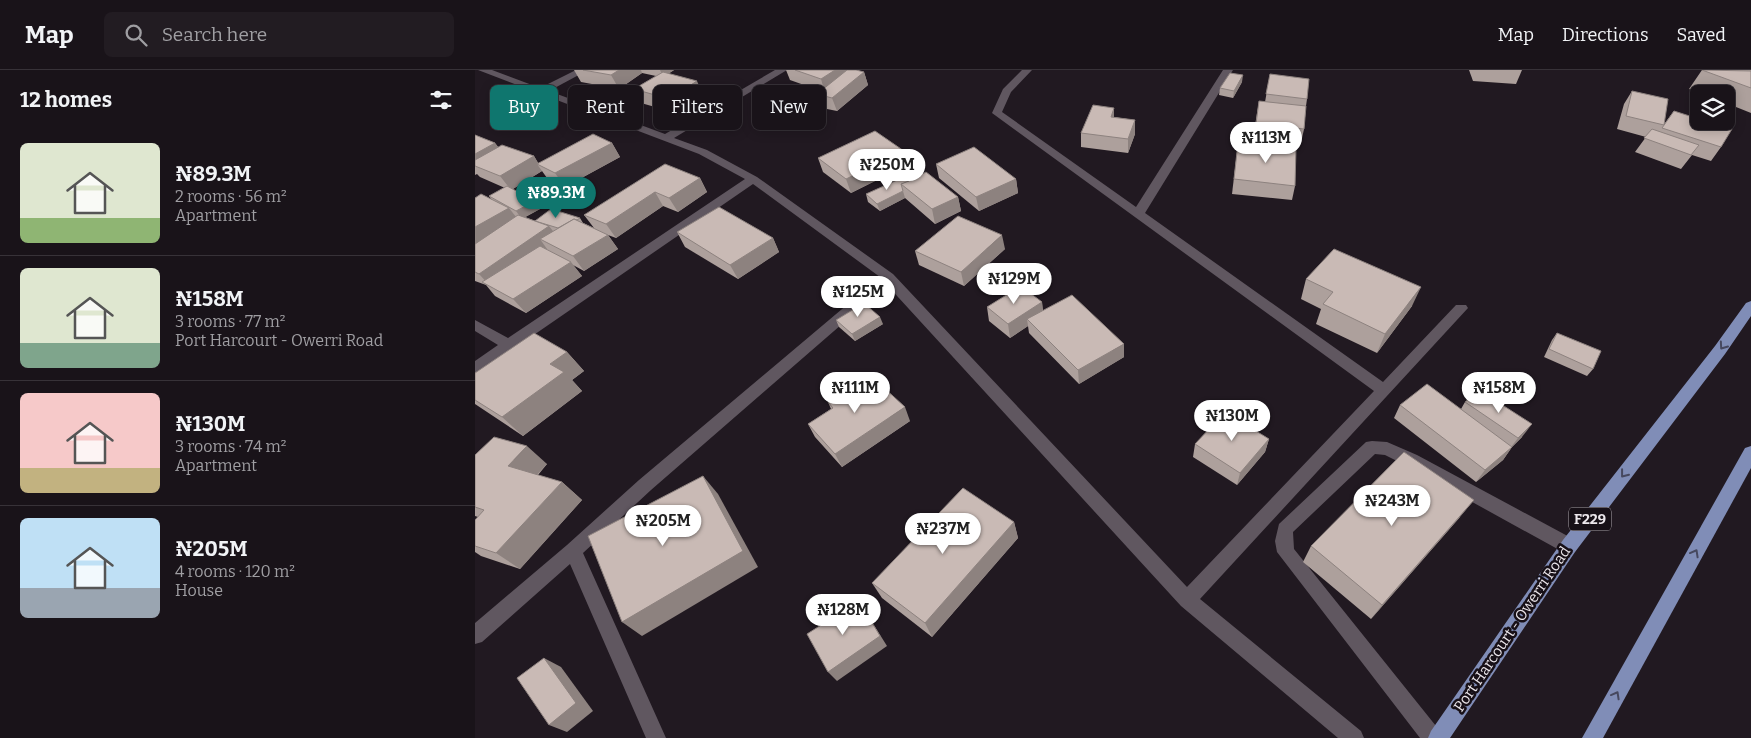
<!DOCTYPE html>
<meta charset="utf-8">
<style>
body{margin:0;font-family:Bitter,serif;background:#221c22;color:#f1f3f6;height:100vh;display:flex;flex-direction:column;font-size:19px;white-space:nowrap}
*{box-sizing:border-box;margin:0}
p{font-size:16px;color:#9f9ea2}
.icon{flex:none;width:28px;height:28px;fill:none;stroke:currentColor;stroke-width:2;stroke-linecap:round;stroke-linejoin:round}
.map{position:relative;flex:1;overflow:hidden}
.drawer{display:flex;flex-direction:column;background:#191319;width:475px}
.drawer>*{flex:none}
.top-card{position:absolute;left:15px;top:15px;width:475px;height:45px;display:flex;gap:10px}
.buttons{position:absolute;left:1215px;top:15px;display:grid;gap:10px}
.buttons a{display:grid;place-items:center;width:45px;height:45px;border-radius:8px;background:#191319;box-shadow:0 2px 12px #0003,0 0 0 1px #373238;font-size:25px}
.price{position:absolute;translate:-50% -42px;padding:0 11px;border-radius:18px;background:#fff;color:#222;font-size:16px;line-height:32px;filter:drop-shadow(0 1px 2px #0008)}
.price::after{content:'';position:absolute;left:50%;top:30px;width:15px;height:11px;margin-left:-8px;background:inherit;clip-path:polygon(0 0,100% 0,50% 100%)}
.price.selected{background:#0f766e;color:#fff}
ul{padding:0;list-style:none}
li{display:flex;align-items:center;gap:15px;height:125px;padding:0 20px}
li+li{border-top:1px solid #373238}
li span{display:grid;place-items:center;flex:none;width:140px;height:100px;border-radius:8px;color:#555}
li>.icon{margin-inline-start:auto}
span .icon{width:60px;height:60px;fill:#fffc;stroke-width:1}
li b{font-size:21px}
h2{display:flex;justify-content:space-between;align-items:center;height:60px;padding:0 20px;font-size:21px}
.pill{padding:0 18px;border-radius:8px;background:#191319;box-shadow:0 2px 12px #0003,0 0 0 1px #373238;font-size:18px;line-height:45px}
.pill.selected{background:#0f766e;color:#fff}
header{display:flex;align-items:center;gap:30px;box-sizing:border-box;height:70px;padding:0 25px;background:#191319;border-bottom:1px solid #373238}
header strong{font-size:24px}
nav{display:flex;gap:28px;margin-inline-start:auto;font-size:18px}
.search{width:350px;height:45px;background:#221c22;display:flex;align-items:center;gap:12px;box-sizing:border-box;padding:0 18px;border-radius:8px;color:#9f9ea2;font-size:19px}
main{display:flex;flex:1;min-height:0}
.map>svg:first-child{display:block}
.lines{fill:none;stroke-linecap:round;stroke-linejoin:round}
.lane{fill:#605760;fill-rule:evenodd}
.street{fill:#605760;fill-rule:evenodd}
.primary{fill:#808db7;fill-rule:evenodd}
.wall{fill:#ada09c}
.shaded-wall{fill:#8d827f}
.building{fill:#c9bab5;stroke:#8d827f}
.oneway{stroke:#46485f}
.labels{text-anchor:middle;stroke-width:5;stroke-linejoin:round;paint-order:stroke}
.shield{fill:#171017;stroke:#aca6ac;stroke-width:1}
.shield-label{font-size:14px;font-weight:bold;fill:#ece7ec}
.street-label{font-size:15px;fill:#ece7ec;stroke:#171017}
</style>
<header>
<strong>Map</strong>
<div class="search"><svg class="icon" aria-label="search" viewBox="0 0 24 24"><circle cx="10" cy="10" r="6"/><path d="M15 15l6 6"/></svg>Search here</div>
<nav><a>Map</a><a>Directions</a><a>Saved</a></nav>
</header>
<main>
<section class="drawer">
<h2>12 homes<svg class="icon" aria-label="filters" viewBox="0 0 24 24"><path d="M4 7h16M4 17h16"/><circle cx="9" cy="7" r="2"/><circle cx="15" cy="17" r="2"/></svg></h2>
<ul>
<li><span style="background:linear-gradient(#dfe7d0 75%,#8fb573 0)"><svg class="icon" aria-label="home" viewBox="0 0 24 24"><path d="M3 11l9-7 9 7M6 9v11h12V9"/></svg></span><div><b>₦89.3M</b><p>2 rooms · 56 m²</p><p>Apartment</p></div></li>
<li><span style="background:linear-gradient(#dfe7d0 75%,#7fa58c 0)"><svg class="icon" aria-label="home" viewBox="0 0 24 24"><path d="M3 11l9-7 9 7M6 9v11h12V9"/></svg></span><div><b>₦158M</b><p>3 rooms · 77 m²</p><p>Port Harcourt - Owerri Road</p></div></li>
<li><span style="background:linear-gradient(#f6c9c9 75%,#c2b280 0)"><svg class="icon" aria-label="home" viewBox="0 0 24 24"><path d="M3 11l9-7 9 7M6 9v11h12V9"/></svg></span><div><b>₦130M</b><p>3 rooms · 74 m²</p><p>Apartment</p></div></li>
<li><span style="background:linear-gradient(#bfe0f5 70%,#9aa5b1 0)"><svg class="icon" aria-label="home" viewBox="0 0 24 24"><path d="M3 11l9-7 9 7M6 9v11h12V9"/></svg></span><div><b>₦205M</b><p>4 rooms · 120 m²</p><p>House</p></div></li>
</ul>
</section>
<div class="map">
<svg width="1276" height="668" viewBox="0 0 1276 668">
<rect width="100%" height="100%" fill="#211921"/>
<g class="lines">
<path class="lane" d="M897 371 912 372 942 385 1100 470 1103 476 1100 482 1094 484 1088 482 930 395 910 385 900 384 818 462 819 479 965 661 968 668H945L802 482 800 471 804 454 891 372Z"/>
<path class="street" d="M3 0H17L65 18 101 0H113L74 21 190 64 300 0H312L199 68 232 80 282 107 418 204 712 517 899 321 517 43 528 19 547 0H557L536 22 527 42 661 137 748 0H758L670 143 908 312 981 235H991L993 238 725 529 886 661 889 668H863L706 536 412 215 176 420 108 483 191 668H171L95 494 7 572 0 574V553L92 475 164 410 405 207 278 114 5 302 0 303V291L23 275 0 261V250L33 268 270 109 224 84Z"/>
<g class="primary">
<path d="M1276 231V246L1250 284 1100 482 975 668H953L956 661 1088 470 1240 276 1271 233Z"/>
<path d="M1276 376V398L1128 668H1107L1270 378Z"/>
</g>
</g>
<g class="wall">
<path d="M99 0H199L193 4 228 25 201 43 166 33 159 19 181 6 167 3 144 19 106 12Z"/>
<path d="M311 0H381L389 2 393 15 362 41 347 38 342 24 346 21 315 10Z"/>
<path d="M994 0H1047L1041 14 998 11Z"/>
<path d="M1227 0H1276V43L1251 33V24H1226L1214 19Z"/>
<path d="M795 4 832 29 831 36 829 59 826 73 778 68 784 31 790 32Z"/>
<path d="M767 12 758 28 744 25 745 18Z"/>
<path d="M1157 21 1189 55 1184 61 1199 41 1246 77 1236 91 1217 85 1206 99 1160 82 1171 67 1142 59 1149 34Z"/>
<path d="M639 38V47L660 50V64L653 83 606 77V63Z"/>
<path d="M0 65 20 73 23 77 59 86 63 93 137 73 145 87 90 117 72 108 67 101 38 119 65 139 50 147 60 151 105 148 108 153 119 158 109 145 225 108 232 122 203 142 188 136 141 168 133 165 143 179 109 201 98 195 107 206 51 243 20 226 11 215 0 211V128L17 130 14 126 30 118 5 107 2 104 0 105Z"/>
<path d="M763 73 820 116 817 130 757 124Z"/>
<path d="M429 81 432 95 376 123 348 102 343 88Z"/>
<path d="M461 94 541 109 543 123 504 141 464 108Z"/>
<path d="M434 111 483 127 486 141 460 154 430 128 405 141 393 132 391 124Z"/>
<path d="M202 162 298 168 304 182 263 209 210 177Z"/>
<path d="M530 179 489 216 444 195 440 181Z"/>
<path d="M831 209 937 236 902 283 841 254 846 239 826 229Z"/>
<path d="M567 232 568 241 649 287 604 314 554 263 553 256 535 268 514 251 512 237Z"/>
<path d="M361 250 408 254 380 271 364 257Z"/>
<path d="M1082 263 1118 299 1112 306 1069 287 1077 270Z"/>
<path d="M92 282 109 301 97 310 107 321 48 366 0 334V303Z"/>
<path d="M353 332 435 351 367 397 340 367 333 354 356 339Z"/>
<path d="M990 332 1047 367 1037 377 1028 390 1001 412 919 348 925 335 986 339Z"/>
<path d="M794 369 790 382 762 415 718 387 720 374Z"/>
<path d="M0 385 72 394 63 405 87 412 107 430 45 499 6 486 0 482V450L3 447 0 446Z"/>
<path d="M985 447 896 549 828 492 836 476Z"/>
<path d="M539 452 543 468 457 567 407 528 397 513Z"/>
</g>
<g class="shaded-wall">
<path d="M144 0H166L167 3 144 19 136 5Z"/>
<path d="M185 0H199L188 7Z"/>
<path d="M360 0H380L350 23 346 9Z"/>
<path d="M389 2 393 15 362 41 357 28Z"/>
<path d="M768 5 767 12 758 28 759 21Z"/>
<path d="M222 11 228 25 201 43 194 29Z"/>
<path d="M639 38V52L636 47Z"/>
<path d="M660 50V64L653 83V69Z"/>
<path d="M20 73 31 87 0 96V84Z"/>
<path d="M137 73 145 87 90 117 80 103Z"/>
<path d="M429 81 432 95 376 123 371 109Z"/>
<path d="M59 86 65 96 62 94 67 101 36 120 25 106Z"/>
<path d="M225 108 232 122 203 142 194 128Z"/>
<path d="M541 109 543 123 504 141 501 127Z"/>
<path d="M428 121 430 128 405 141 402 134Z"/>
<path d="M180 122 188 136 141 168 131 154Z"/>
<path d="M483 127 486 141 460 154 457 139Z"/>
<path d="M60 131 65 139 47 149 41 141Z"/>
<path d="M34 138 45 152 0 178V157Z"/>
<path d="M74 156 85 170 65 169 72 179 17 218 4 204Z"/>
<path d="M133 165 143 179 109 201 98 186Z"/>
<path d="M527 165 530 179 489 216 486 202Z"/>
<path d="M298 168 304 182 263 209 255 195Z"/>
<path d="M96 192 107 206 51 243 38 229Z"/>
<path d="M946 217 937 236 902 283 910 264Z"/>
<path d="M567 232 568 246 552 249 553 256 535 268 533 254Z"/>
<path d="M405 247 408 254 380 271 377 264Z"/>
<path d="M649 274V287L604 314 603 300Z"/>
<path d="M92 282 109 301 97 310 107 321 48 366 27 347 75 294Z"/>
<path d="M430 337 435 351 367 397 360 384Z"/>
<path d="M1057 354 1047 367 1033 381 1043 368Z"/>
<path d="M794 369 790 382 762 415 765 403Z"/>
<path d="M52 376 72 394 54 413 33 396Z"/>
<path d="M1037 377 1028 390 1001 412 1010 400Z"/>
<path d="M228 406 243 424 283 497 167 566 147 552Z"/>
<path d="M87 412 107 430 45 499 21 483Z"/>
<path d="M999 430 985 447 896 549 907 535Z"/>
<path d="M539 452 543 468 457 567 450 553Z"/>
<path d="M384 531 412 576 362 611 353 602Z"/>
<path d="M69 588 86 597 118 641 92 662 74 655Z"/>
</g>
<g class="building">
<path d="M108 0H144L136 5Z"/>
<path d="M320 0H360L346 9Z"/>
<path d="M372 0H381L389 2 357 28 342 24Z"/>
<path d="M1227 0 1276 1V18Z"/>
<path d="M188 2 222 11 194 29 159 19Z"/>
<path d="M755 3 768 5 759 21 745 18Z"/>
<path d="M795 4 834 9 832 29 791 24Z"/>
<path d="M1157 21 1193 29 1189 55 1151 46Z"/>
<path d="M784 31 831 36 829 59 781 54Z"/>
<path d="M618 35 639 38 636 47 660 50 653 69 606 63Z"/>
<path d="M1199 41 1224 49V51H1232L1257 59 1246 77 1187 58Z"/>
<path d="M1177 59 1224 75 1216 85 1169 68Z"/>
<path d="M400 61 429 81 371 109 343 88Z"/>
<path d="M118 64 137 73 80 103 62 94Z"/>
<path d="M0 65 20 73 0 84Z"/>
<path d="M763 73 821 78 820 116 759 109Z"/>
<path d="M27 75 59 86 25 106 0 96V90Z"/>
<path d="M499 77 541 109 501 127 461 94Z"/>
<path d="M190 94 225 108 194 128 180 122 131 154 109 145Z"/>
<path d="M451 102 483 127 457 139 426 114Z"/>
<path d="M429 107 434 111 426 114 428 121 402 134 391 124Z"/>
<path d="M32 116 60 131 41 141 14 126Z"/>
<path d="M6 124 34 138 0 157V128Z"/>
<path d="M244 137 298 168 255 195 202 162Z"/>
<path d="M76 139 105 148 102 150 99 149 83 158 60 151Z"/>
<path d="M43 145 74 156 4 204 0 202V174Z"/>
<path d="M483 146 527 165 486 202 440 181Z"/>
<path d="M99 149 133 165 98 186 65 169Z"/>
<path d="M65 176 96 192 38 229 7 212Z"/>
<path d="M859 179 946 217 910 264 848 234 858 222 831 209Z"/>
<path d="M546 216 567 232 533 254 512 237Z"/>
<path d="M597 225 649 274 603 300 552 249Z"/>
<path d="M389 233 405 247 377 264 361 250Z"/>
<path d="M59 263 92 282 75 294 89 302 27 347 0 330V303Z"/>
<path d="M1082 263 1126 281 1118 299 1074 279Z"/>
<path d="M395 305 430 337 360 384 333 354 358 338 353 332Z"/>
<path d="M952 314 1037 377 1010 400 925 335Z"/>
<path d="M1004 320 1057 354 1043 368 990 332Z"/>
<path d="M750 342 794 369 765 403 720 374Z"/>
<path d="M19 367 52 376 33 396 87 412 21 483 0 476V450L9 440 0 437V385Z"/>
<path d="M929 382 999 430 907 535 836 476Z"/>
<path d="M228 406 268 481 147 552 113 466Z"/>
<path d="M488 418 539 452 450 553 397 513Z"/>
<path d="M384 531 405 566 353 602 332 564Z"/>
<path d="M69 588 101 633 74 655 42 608Z"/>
</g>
<defs><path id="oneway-chevron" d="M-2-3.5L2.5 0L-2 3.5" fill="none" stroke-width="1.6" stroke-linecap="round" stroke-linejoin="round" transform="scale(1.25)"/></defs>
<g class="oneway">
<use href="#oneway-chevron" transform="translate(1248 276) rotate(125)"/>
<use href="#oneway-chevron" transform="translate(1149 404) rotate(128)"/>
<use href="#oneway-chevron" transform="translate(1220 483) rotate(-61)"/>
<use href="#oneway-chevron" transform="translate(1141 625) rotate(-61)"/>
</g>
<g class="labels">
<rect class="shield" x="1094" y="437.5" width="42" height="23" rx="4"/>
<g class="shield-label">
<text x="1115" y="454">F229</text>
</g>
<g class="street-label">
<text transform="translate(1037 559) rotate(-56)" y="5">Port Harcourt - Owerri Road</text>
</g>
</g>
</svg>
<div class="buttons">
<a><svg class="icon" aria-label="layers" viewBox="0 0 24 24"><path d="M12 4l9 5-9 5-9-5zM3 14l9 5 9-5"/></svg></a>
</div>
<b class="price" style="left:791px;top:94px">₦113M</b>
<b class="price" style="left:412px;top:121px">₦250M</b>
<b class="price selected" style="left:81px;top:149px">₦89.3M</b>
<b class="price" style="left:539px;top:235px">₦129M</b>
<b class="price" style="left:383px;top:248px">₦125M</b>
<b class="price" style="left:380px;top:344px">₦111M</b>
<b class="price" style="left:1024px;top:344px">₦158M</b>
<b class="price" style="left:757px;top:372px">₦130M</b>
<b class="price" style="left:917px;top:457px">₦243M</b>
<b class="price" style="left:188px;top:477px">₦205M</b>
<b class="price" style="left:468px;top:485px">₦237M</b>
<b class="price" style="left:368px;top:566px">₦128M</b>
<div class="top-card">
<a class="pill selected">Buy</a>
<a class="pill">Rent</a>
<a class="pill">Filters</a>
<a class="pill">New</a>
</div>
</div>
</main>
